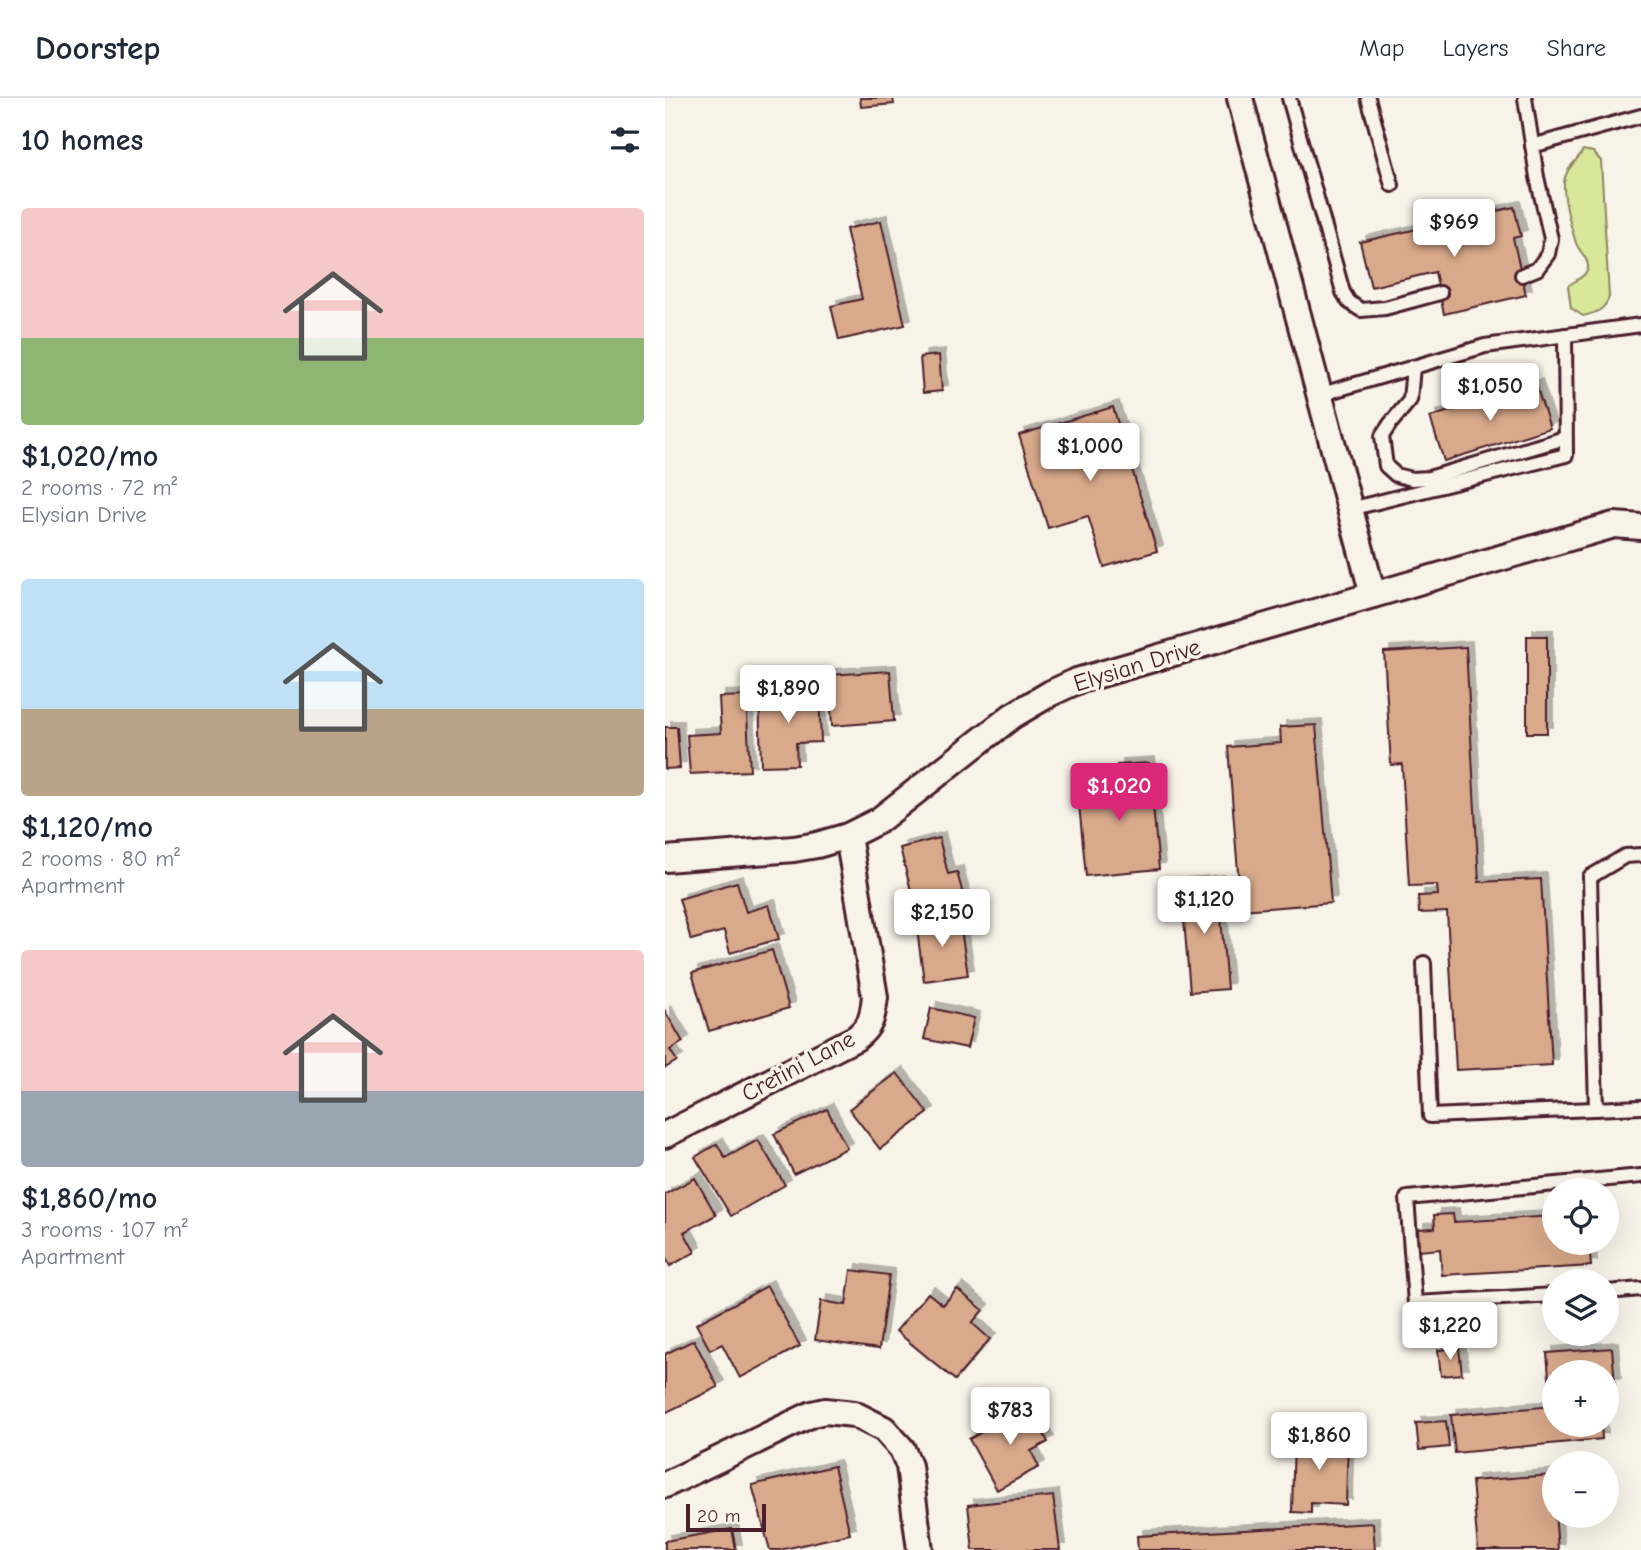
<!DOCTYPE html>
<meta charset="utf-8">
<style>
body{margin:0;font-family:"Comic Neue",sans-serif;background:#f2f2f3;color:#1f2937;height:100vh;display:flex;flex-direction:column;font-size:26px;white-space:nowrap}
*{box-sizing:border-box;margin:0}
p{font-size:23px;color:#747a83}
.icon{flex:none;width:38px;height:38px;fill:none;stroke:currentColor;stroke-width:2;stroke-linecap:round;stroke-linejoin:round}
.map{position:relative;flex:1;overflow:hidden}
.drawer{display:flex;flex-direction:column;background:#fff;width:665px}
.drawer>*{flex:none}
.tools{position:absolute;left:877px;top:1080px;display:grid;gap:14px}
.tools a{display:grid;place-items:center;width:77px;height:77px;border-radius:50%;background:#fff;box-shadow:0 7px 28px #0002;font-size:35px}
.scale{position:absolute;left:21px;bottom:18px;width:80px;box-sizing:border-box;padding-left:7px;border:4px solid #4a1f2b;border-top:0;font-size:19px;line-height:24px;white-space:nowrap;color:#4a1f2b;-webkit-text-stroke:5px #f7f3e8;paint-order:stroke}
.price{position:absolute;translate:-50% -60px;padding:0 16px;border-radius:7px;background:#fff;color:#222;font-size:23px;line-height:46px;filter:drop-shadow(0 2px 4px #0008)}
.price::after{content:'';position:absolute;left:50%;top:42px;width:21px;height:16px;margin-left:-10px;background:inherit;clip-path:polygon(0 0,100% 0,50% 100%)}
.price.active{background:#db2777;color:#fff}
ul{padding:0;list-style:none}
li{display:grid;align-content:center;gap:14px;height:371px;padding:0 21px}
li span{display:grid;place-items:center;height:217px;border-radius:7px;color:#555}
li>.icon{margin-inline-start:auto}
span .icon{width:126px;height:126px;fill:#fffc;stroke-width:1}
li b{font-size:30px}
h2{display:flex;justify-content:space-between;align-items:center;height:84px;padding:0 21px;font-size:30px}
header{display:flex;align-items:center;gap:42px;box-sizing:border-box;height:98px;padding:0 35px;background:#fff;border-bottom:2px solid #e0e1e3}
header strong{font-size:33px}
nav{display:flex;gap:38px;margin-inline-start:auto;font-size:24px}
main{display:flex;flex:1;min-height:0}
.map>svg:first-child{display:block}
.green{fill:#d8e79a;stroke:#918362;stroke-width:2}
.building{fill:#d9a98b;stroke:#4a1f2b;stroke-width:2;filter:url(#shadow)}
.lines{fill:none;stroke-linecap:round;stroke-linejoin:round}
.lane-casing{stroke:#4a1f2b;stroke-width:18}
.street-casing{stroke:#4a1f2b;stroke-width:30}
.lane{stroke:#f7f3e8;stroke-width:12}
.street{stroke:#f7f3e8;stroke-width:24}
.labels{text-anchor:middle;stroke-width:7;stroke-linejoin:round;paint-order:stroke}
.street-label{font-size:24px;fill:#4a1f2b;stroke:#f7f3e8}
</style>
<header>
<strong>Doorstep</strong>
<nav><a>Map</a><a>Layers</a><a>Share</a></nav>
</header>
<main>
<section class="drawer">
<h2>10 homes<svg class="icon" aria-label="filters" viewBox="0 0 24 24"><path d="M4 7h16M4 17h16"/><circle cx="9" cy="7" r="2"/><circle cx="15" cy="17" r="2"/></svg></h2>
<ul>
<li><span style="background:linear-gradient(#f6c9c9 60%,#8fb573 0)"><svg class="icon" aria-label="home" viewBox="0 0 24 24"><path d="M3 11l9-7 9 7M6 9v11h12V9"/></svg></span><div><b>$1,020/mo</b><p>2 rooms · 72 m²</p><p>Elysian Drive</p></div></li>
<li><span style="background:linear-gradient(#bfe0f5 60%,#b9a48a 0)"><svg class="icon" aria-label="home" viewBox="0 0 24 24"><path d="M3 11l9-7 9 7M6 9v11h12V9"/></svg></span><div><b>$1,120/mo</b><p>2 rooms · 80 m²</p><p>Apartment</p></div></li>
<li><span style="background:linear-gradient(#f6c9c9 65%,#9aa5b1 0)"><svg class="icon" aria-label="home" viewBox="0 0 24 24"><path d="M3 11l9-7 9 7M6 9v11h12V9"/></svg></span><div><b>$1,860/mo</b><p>3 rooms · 107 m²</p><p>Apartment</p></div></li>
</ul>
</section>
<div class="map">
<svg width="976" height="1452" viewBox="0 0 976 1452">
<defs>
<filter id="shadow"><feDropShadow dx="6" dy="-6" stdDeviation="0" flood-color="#0004"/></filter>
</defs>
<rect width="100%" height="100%" fill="#f7f3e8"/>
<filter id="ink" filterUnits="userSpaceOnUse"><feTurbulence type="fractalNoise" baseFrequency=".0143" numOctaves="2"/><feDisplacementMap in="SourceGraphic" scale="14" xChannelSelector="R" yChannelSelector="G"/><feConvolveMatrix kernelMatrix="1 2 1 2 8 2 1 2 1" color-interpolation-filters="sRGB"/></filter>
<g filter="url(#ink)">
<path class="green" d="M918 52 928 54 936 63 944 199C940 212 931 215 918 218L906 210 903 188C909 183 922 178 923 170 924 160 914 154 911 145 906 129 898 102 899 85 900 70 912 64 918 52Z"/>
<g class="building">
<path d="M195 0H228L229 6 196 9Z"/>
<path d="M849 109 856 138 848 140 861 197 779 216 770 174 706 189 695 144Z"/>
<path d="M216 123 240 227 174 242 166 208 197 201 181 131Z"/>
<path d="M274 257 277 293 258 295 255 259Z"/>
<path d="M871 287 885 330 779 363 765 319Z"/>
<path d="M448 309 492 453 439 469 423 418 383 430 354 337Z"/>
<rect x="862" y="538" width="20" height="97"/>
<path d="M801 549 814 784 876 781 887 967 791 972 782 814 754 815 753 798 773 797 772 787 744 788 737 666 726 667 719 554Z"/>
<path d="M225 573 229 623 167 628 164 577Z"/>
<path d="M154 592 156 644 131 645 132 667 96 668 94 594Z"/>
<path d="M81 598 85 673 25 676 22 637 56 635 54 599Z"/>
<path d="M651 627 666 805 576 812 563 649 616 645 615 629Z"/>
<path d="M0 629H12L15 670 0 671Z"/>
<path d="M484 665 494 771 421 778 412 686 453 682 452 667Z"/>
<path d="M274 740 283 776 292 774 299 800 251 812 235 750Z"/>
<path d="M553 783 562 891 525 894 516 786Z"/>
<path d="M72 784 81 814 104 807 114 841 65 855 59 833 26 842 14 801Z"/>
<path d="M294 819 303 877 259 883 251 825Z"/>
<path d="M107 852 124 910 44 933 27 875Z"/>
<path d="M266 910 309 920 302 950 259 941Z"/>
<path d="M0 913 18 944 5 952 12 963 0 970Z"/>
<path d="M232 975 263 1015 215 1051 184 1011Z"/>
<path d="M162 1011 182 1050 129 1076 109 1036Z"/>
<path d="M93 1042 120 1087 66 1118 30 1059 52 1046 60 1060Z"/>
<path d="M30 1080 51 1117 19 1134 30 1154 5 1168 0 1158V1096Z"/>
<path d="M788 1116 789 1124 889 1118V1144H924L926 1168 777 1177 775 1151 754 1153 753 1131 770 1130 769 1117Z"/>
<path d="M186 1172 224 1177 214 1251 150 1242 156 1203 181 1207Z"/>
<path d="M102 1188 135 1248 75 1280 57 1246 45 1252 31 1226Z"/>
<path d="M292 1191 318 1212 307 1225 325 1241 290 1282 231 1233 263 1195 278 1207Z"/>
<path d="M29 1242 53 1289 0 1315V1256Z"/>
<path d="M794 1250 797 1276 776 1278 773 1252Z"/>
<path d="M947 1250 950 1286H942V1274H889V1291H885L882 1255Z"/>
<path d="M364 1308 383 1344 366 1353 374 1369 332 1392 304 1341Z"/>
<path d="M889 1308V1326H936L937 1341 790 1355 786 1317Z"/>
<path d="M781 1323 784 1349 754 1352 751 1325Z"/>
<path d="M629 1338 683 1339 681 1407 646 1405V1415L627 1414Z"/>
<path d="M169 1368 185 1436 115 1452H105L87 1387Z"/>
<path d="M887 1377 893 1452H813L807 1383Z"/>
<path d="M388 1398 395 1452H308L303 1407Z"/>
<path d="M708 1425 710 1452H473L472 1438Z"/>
<path d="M67 1431 71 1452H0V1443Z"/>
</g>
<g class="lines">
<g class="lane-casing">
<g id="lane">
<path d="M624 0 678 194 684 204 696 212 720 210 775 195"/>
<path d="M703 0 727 87"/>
<path d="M867 48 976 18"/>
<path d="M857 177 872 171 883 156 886 141 872 79 860 0"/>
<path d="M748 269 745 302 725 326 717 338 721 368 731 377 747 381 764 380 900 340"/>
<path d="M654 297 820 248 976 227"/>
<path d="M685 411 901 357 900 237"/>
<path d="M759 865 765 1018 976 1009"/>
<path d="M931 1011 925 779 960 758 976 757"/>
<path d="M942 1194 976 1191"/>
<path d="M889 1197 750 1205 742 1100 976 1078"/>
</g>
</g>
<g class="street-casing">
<g id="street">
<path d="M575 0 708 497"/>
<path d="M0 761 129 751 152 747 183 738 213 723 347 618 386 595 412 583 949 427 976 429"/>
<path d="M0 1037 191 940C208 926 207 919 210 899L183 738"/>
<path d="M0 1387 147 1316 160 1313 189 1316 219 1331 237 1351 244 1368 255 1452"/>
</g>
</g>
<use href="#lane" class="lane"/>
<use href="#street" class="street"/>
</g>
</g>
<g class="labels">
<g class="street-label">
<text transform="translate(472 567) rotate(-17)" y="8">Elysian Drive</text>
<text transform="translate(133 968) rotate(-28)" y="8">Cretini Lane</text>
</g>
</g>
</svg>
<div class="tools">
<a><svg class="icon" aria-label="locate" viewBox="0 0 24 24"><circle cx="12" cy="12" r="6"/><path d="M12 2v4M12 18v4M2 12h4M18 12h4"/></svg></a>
<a><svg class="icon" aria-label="layers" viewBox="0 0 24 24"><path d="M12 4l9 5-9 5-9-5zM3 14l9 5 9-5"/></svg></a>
<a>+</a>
<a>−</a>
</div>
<div class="scale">20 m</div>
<b class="price" style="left:789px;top:161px">$969</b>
<b class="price" style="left:825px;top:325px">$1,050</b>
<b class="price" style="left:425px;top:385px">$1,000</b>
<b class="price" style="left:123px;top:627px">$1,890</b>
<b class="price active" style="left:454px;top:725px">$1,020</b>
<b class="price" style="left:539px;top:838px">$1,120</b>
<b class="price" style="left:277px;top:851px">$2,150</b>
<b class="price" style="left:785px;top:1264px">$1,220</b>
<b class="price" style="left:345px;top:1349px">$783</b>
<b class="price" style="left:654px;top:1374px">$1,860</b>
</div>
</main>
